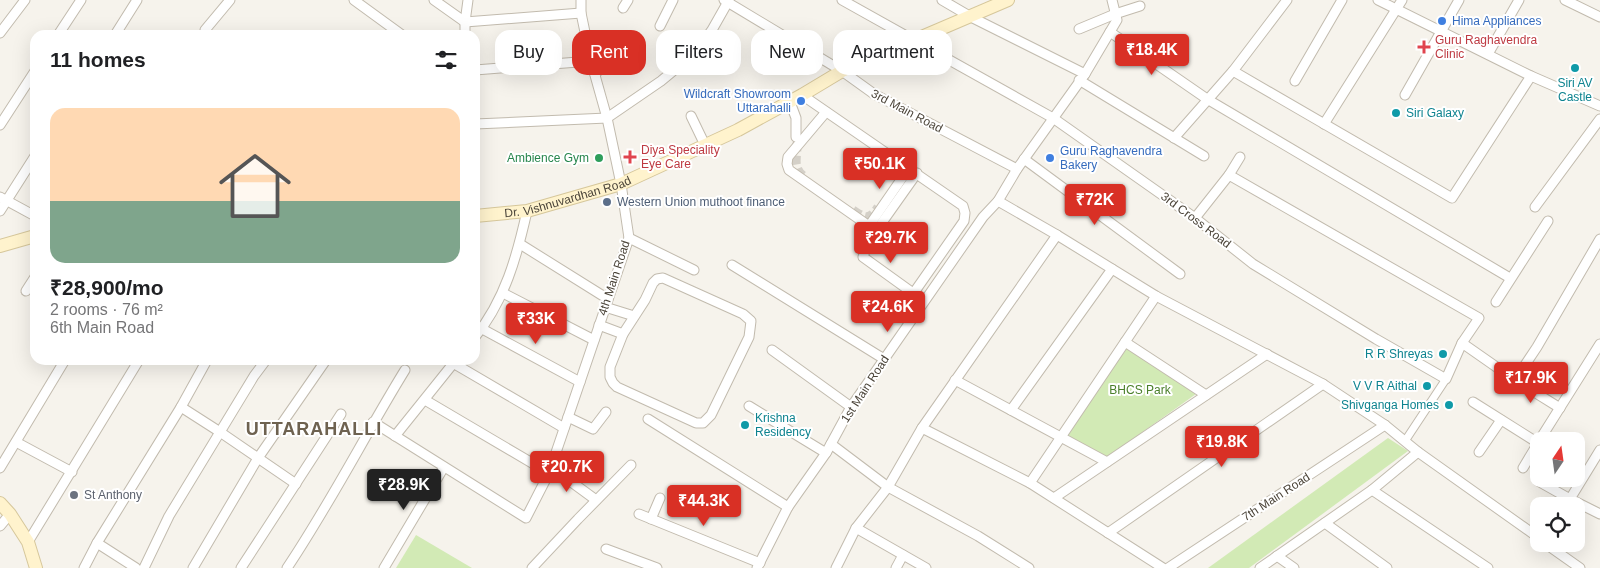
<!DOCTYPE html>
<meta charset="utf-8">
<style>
body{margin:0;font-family:Arial,sans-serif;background:#f2f2f2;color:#202124;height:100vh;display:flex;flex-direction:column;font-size:19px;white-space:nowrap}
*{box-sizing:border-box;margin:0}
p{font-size:16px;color:#757577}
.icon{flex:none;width:28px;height:28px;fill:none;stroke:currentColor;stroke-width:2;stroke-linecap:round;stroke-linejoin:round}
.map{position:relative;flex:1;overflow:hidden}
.panel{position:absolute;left:30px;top:30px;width:450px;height:335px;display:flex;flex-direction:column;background:#fff;border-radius:15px;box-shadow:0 5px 20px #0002}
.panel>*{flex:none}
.hud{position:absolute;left:495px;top:30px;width:475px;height:45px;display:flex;gap:10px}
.needle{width:32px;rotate:13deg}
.buttons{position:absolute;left:1530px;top:432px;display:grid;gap:10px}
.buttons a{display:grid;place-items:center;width:55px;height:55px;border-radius:10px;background:#fff;box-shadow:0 5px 20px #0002;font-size:25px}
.price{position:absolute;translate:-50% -42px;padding:0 11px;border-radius:5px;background:#d93025;color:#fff;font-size:16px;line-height:32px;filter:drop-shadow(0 1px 2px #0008)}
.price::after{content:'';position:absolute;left:50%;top:30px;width:15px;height:11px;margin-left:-8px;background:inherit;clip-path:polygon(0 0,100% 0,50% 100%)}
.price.active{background:#222;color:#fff}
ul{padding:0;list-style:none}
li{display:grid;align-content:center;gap:10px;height:265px;padding:0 20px}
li+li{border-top:1px solid #e0e0e0}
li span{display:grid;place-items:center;height:155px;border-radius:15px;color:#555}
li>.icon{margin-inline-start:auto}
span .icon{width:90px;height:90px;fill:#fffc;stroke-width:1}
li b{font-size:21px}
h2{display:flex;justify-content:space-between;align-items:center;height:60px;padding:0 20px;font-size:21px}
.chip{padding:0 18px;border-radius:15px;background:#fff;box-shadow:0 5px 20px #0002;font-size:18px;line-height:45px}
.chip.active{background:#d93025;color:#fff}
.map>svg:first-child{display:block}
.green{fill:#d2eab5}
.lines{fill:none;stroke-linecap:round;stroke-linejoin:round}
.minor-tunnel{stroke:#d4d0c8;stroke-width:9;stroke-dasharray:9 4.5;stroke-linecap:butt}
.pedestrian-casing{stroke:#c2bbae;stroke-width:9}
.minor-casing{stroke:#c2bbae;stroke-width:11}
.secondary-casing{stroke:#d6c79b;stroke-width:14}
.pedestrian{stroke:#fff;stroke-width:7}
.minor{stroke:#fff;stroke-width:9}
.secondary{stroke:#fff3cd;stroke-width:12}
.shop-dot{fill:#3f7fe0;stroke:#fff;stroke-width:2}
.health-dot{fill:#e0444e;stroke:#fff;stroke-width:2}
.culture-dot{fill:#0f9aa8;stroke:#fff;stroke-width:2}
.leisure-dot{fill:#2e9e5b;stroke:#fff;stroke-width:2}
.service-dot{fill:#5c6f8a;stroke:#fff;stroke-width:2}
.worship-dot{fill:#6b7280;stroke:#fff;stroke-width:2}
.labels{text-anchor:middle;stroke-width:4;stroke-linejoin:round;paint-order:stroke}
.shop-label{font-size:12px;fill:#366cbe;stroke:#fff;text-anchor:start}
.health-label{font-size:12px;fill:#be3a42;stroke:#fff;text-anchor:start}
.culture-label{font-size:12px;fill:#0d838f;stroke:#fff;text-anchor:end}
.street-label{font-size:12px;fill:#4b4439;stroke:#fff}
.leisure-label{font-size:12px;fill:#27864d;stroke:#fff;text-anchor:end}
.service-label{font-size:12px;fill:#4e5e75;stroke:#fff;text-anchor:start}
.park-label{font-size:12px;fill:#4a7f2a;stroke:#fff}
.worship-label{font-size:12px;fill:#5b616d;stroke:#fff;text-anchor:start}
.district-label{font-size:18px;font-weight:bold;letter-spacing:1px;fill:#6e6250;stroke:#fff}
</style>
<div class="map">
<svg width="1600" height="568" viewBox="0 0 1600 568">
<rect width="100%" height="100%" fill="#f6f3ec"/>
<g class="green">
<path d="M1131 342 1203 389 1106 458 1066 436Z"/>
<path d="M1388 438 1408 451 1249 568H1208Z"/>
<path d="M416 535 472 568H396Z"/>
</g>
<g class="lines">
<g class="minor-tunnel">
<path d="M797 142C798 156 791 168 805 177"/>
<path d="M853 210C865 218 869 221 878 207"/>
</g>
<g class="pedestrian-casing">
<path id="pedestrian" d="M1405 441 1446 379"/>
</g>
<g class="minor-casing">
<g id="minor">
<path d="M354 0 402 35"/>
<path d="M434 0 465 22 581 13"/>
<path d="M724 0 842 71 874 94 1017 169"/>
<path d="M842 0 1053 118 1195 218 1253 264 1376 339 1446 379 1462 343 1479 318 1229 175 1195 218"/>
<path d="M942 0 971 17 1085 74"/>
<path d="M1378 0 1531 76 1600 106"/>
<path d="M1565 0 1600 17"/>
<path d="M623 8 628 0"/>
<path d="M660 26 673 0"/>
<path d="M1079 29 1115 14 1140 6"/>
<path d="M205 30 230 0"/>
<path d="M1110 32 1207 99 1510 278"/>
<path d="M0 33 25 0"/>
<path d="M58 35 81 0"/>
<path d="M115 35 137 0"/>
<path d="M465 35V22L468 0"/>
<path d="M1488 54 1519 0"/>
<path d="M475 70 591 61"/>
<path d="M1233 71 1452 198 1531 76"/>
<path d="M595 74 636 37"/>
<path d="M1079 80 1204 156"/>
<path d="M1295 81 1342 0"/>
<path d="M802 95 963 206 965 213 964 221 913 294"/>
<path d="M1405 95 1459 0"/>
<path d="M790 102 796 118V137"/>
<path d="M826 112 788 157 787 164 789 170 869 226C873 238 866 246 863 257L924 301"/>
<path d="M691 116 705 145"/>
<path d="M475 124 607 118 661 81 696 52 712 30 729 0"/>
<path d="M1324 124 1402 0"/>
<path d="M0 125 35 71"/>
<path d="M1174 138 1233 71 1287 0"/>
<path d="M1024 159 1180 274"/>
<path d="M1229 175 1240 157"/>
<path d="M0 197 35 216"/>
<path d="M998 201 1057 235 1156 296 1323 384 1385 425 1418 452 1539 538"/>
<path d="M1535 207 1600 119"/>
<path d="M0 211 35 156"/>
<path d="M869 226 909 168"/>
<path d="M1057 235 922 428 1030 483 1163 568"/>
<path d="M629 238 694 270"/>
<path d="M871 238 917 173"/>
<path d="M520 244 608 299"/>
<path d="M732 265 884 359"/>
<path d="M663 278 743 314 751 321 749 337 711 415 703 423H696L617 387 613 383 610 377V367L623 334 645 300 653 283 657 279Z"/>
<path d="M26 291 35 277"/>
<path d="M503 293 594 340"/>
<path d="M1496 302 1548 221"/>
<path d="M605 307 634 316"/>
<path d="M475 325 580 382"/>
<path d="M599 325 623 334"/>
<path d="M475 337C505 300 517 256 527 211"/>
<path d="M1125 342 1206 395"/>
<path d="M1462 343 1515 380 1537 347 1600 239"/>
<path d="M772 350 851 407"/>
<path d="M453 363 564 428"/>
<path d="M955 380 1107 462"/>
<path d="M1515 380 1560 408"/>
<path d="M425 400 549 473"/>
<path d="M1473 402 1538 443 1539 442"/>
<path d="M749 406 826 453"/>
<path d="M181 407 220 432 296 484"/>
<path d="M1011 410 1112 269"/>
<path d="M568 417 593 429 606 412"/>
<path d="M648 419 788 507"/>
<path d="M373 422 526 518 549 473 629 238 621 184 607 118 591 61 581 13V0"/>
<path d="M395 436 456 360"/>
<path d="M1539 441 1600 344"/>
<path d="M16 442 72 472"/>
<path d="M831 444 888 487 978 536 1029 568"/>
<path d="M1600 450 1570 499 1600 514"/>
<path d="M1479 452 1501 420"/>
<path d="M551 467 596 500"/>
<path d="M0 468 65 360"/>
<path d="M1523 468 1538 443"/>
<path d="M1538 481 1570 499"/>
<path d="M1030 483 1156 296"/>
<path d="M1372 490 1488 568"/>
<path d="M1054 498 1267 354"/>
<path d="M639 514 760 563"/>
<path d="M651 519 660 498"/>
<path d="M1325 523 1387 568"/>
<path d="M0 526 10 514"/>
<path d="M856 528 926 568"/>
<path d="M1108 533 1323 384"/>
<path d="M28 542 139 360"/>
<path d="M97 543 136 568"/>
<path d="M1546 544 1580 568"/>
<path d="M606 549 657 568"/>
<path d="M1277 556 1294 568"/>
<path d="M84 568 97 543 181 407 207 360"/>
<path d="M144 568 169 516 254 376 266 360"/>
<path d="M193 568 258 458 326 360"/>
<path d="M241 568 341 414"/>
<path d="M287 568C330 504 365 435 405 370"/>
<path d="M384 568 444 467"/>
<path d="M532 568 578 519 631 465"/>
<path d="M757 568 788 507 826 453 851 407 983 217 998 201 1017 169 1085 74 1117 20 1112 0"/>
<path d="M836 568 856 528 888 487 922 428"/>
<path d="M896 568 903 555"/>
<path d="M1168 568 1385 425"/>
<path d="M1260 568 1372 490 1418 452"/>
</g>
</g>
<g class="secondary-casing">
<g id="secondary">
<path id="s1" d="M475 216 527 211 621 184 738 130 802 95 842 71 1008 0"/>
<path d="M0 246 35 236"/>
<path d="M0 503 10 514 28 542 36 568"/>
</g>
</g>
<use href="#pedestrian" class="pedestrian"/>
<use href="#minor" class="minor"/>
<use href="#secondary" class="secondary"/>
</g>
<g class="shop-dot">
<circle cx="1442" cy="21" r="5"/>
<circle cx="801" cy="101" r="5"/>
<circle cx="1050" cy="158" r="5"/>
</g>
<g class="health-dot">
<path d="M1421.5 39.5h5v5h5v5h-5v5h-5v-5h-5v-5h5z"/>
<path d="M627.5 149.5h5v5h5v5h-5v5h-5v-5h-5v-5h5z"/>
</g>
<g class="culture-dot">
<circle cx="1575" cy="68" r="5"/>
<circle cx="1396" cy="113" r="5"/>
<circle cx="1443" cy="354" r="5"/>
<circle cx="1427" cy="386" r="5"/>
<circle cx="1449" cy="405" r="5"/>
<circle cx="745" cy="425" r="5"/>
</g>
<circle class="leisure-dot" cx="599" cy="158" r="5"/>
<circle class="service-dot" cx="607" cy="202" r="5"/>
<circle class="worship-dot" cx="74" cy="495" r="5"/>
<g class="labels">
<g class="shop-label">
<text x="1452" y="25">Hima Appliances</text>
<text x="791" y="98" text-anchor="end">Wildcraft Showroom<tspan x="791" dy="14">Uttarahalli</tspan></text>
<text x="1060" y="155">Guru Raghavendra<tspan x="1060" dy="14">Bakery</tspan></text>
</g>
<g class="health-label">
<text x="1435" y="44">Guru Raghavendra<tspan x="1435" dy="14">Clinic</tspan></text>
<text x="641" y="154">Diya Speciality<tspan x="641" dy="14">Eye Care</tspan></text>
</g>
<g class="culture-label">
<text x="1575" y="87" text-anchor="middle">Siri AV<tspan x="1575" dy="14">Castle</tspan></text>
<text x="1406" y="117" text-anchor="start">Siri Galaxy</text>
<text x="1433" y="358">R R Shreyas</text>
<text x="1417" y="390">V V R Aithal</text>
<text x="1439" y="409">Shivganga Homes</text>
<text x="755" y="422" text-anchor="start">Krishna<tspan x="755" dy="14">Residency</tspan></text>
</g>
<g class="street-label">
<text transform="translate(907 111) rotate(28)" y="4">3rd Main Road</text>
<text dy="4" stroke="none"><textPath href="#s1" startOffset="95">Dr. Vishnuvardhan Road</textPath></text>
<text transform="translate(1196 220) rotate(37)" y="4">3rd Cross Road</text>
<text transform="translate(614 278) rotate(-72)" y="4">4th Main Road</text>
<text transform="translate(865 389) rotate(-57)" y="4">1st Main Road</text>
<text transform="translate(1276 497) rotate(-33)" y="4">7th Main Road</text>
</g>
<g class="leisure-label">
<text x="589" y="162">Ambience Gym</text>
</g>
<g class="service-label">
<text x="617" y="206">Western Union muthoot finance</text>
</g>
<g class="park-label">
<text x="1140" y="394">BHCS Park</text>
</g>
<g class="worship-label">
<text x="84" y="499">St Anthony</text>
</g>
<g class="district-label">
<text x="314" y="435">UTTARAHALLI</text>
</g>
</g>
</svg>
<div class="buttons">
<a><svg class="needle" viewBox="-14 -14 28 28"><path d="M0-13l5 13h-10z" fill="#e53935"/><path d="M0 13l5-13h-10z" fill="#757577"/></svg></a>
<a><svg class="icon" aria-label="locate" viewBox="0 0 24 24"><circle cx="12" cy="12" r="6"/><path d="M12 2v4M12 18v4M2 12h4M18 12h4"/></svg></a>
</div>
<b class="price" style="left:1152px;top:76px">₹18.4K</b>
<b class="price" style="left:880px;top:190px">₹50.1K</b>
<b class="price" style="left:1095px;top:226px">₹72K</b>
<b class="price" style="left:891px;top:264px">₹29.7K</b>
<b class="price" style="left:888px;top:333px">₹24.6K</b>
<b class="price" style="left:536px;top:345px">₹33K</b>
<b class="price" style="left:1531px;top:404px">₹17.9K</b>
<b class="price" style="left:1222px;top:468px">₹19.8K</b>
<b class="price" style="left:567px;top:493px">₹20.7K</b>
<b class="price active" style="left:404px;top:511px">₹28.9K</b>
<b class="price" style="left:704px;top:527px">₹44.3K</b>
<div class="hud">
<a class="chip">Buy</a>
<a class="chip active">Rent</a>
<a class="chip">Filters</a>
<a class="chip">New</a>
<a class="chip">Apartment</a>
</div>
<section class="panel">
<h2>11 homes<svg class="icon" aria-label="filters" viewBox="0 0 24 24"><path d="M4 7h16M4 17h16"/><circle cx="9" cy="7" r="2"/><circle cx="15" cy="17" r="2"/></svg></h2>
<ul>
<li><span style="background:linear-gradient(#ffd9b3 60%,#7fa58c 0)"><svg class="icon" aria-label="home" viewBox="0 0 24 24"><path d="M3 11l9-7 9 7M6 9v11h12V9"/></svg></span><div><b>₹28,900/mo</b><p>2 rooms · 76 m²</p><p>6th Main Road</p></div></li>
</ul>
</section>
</div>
